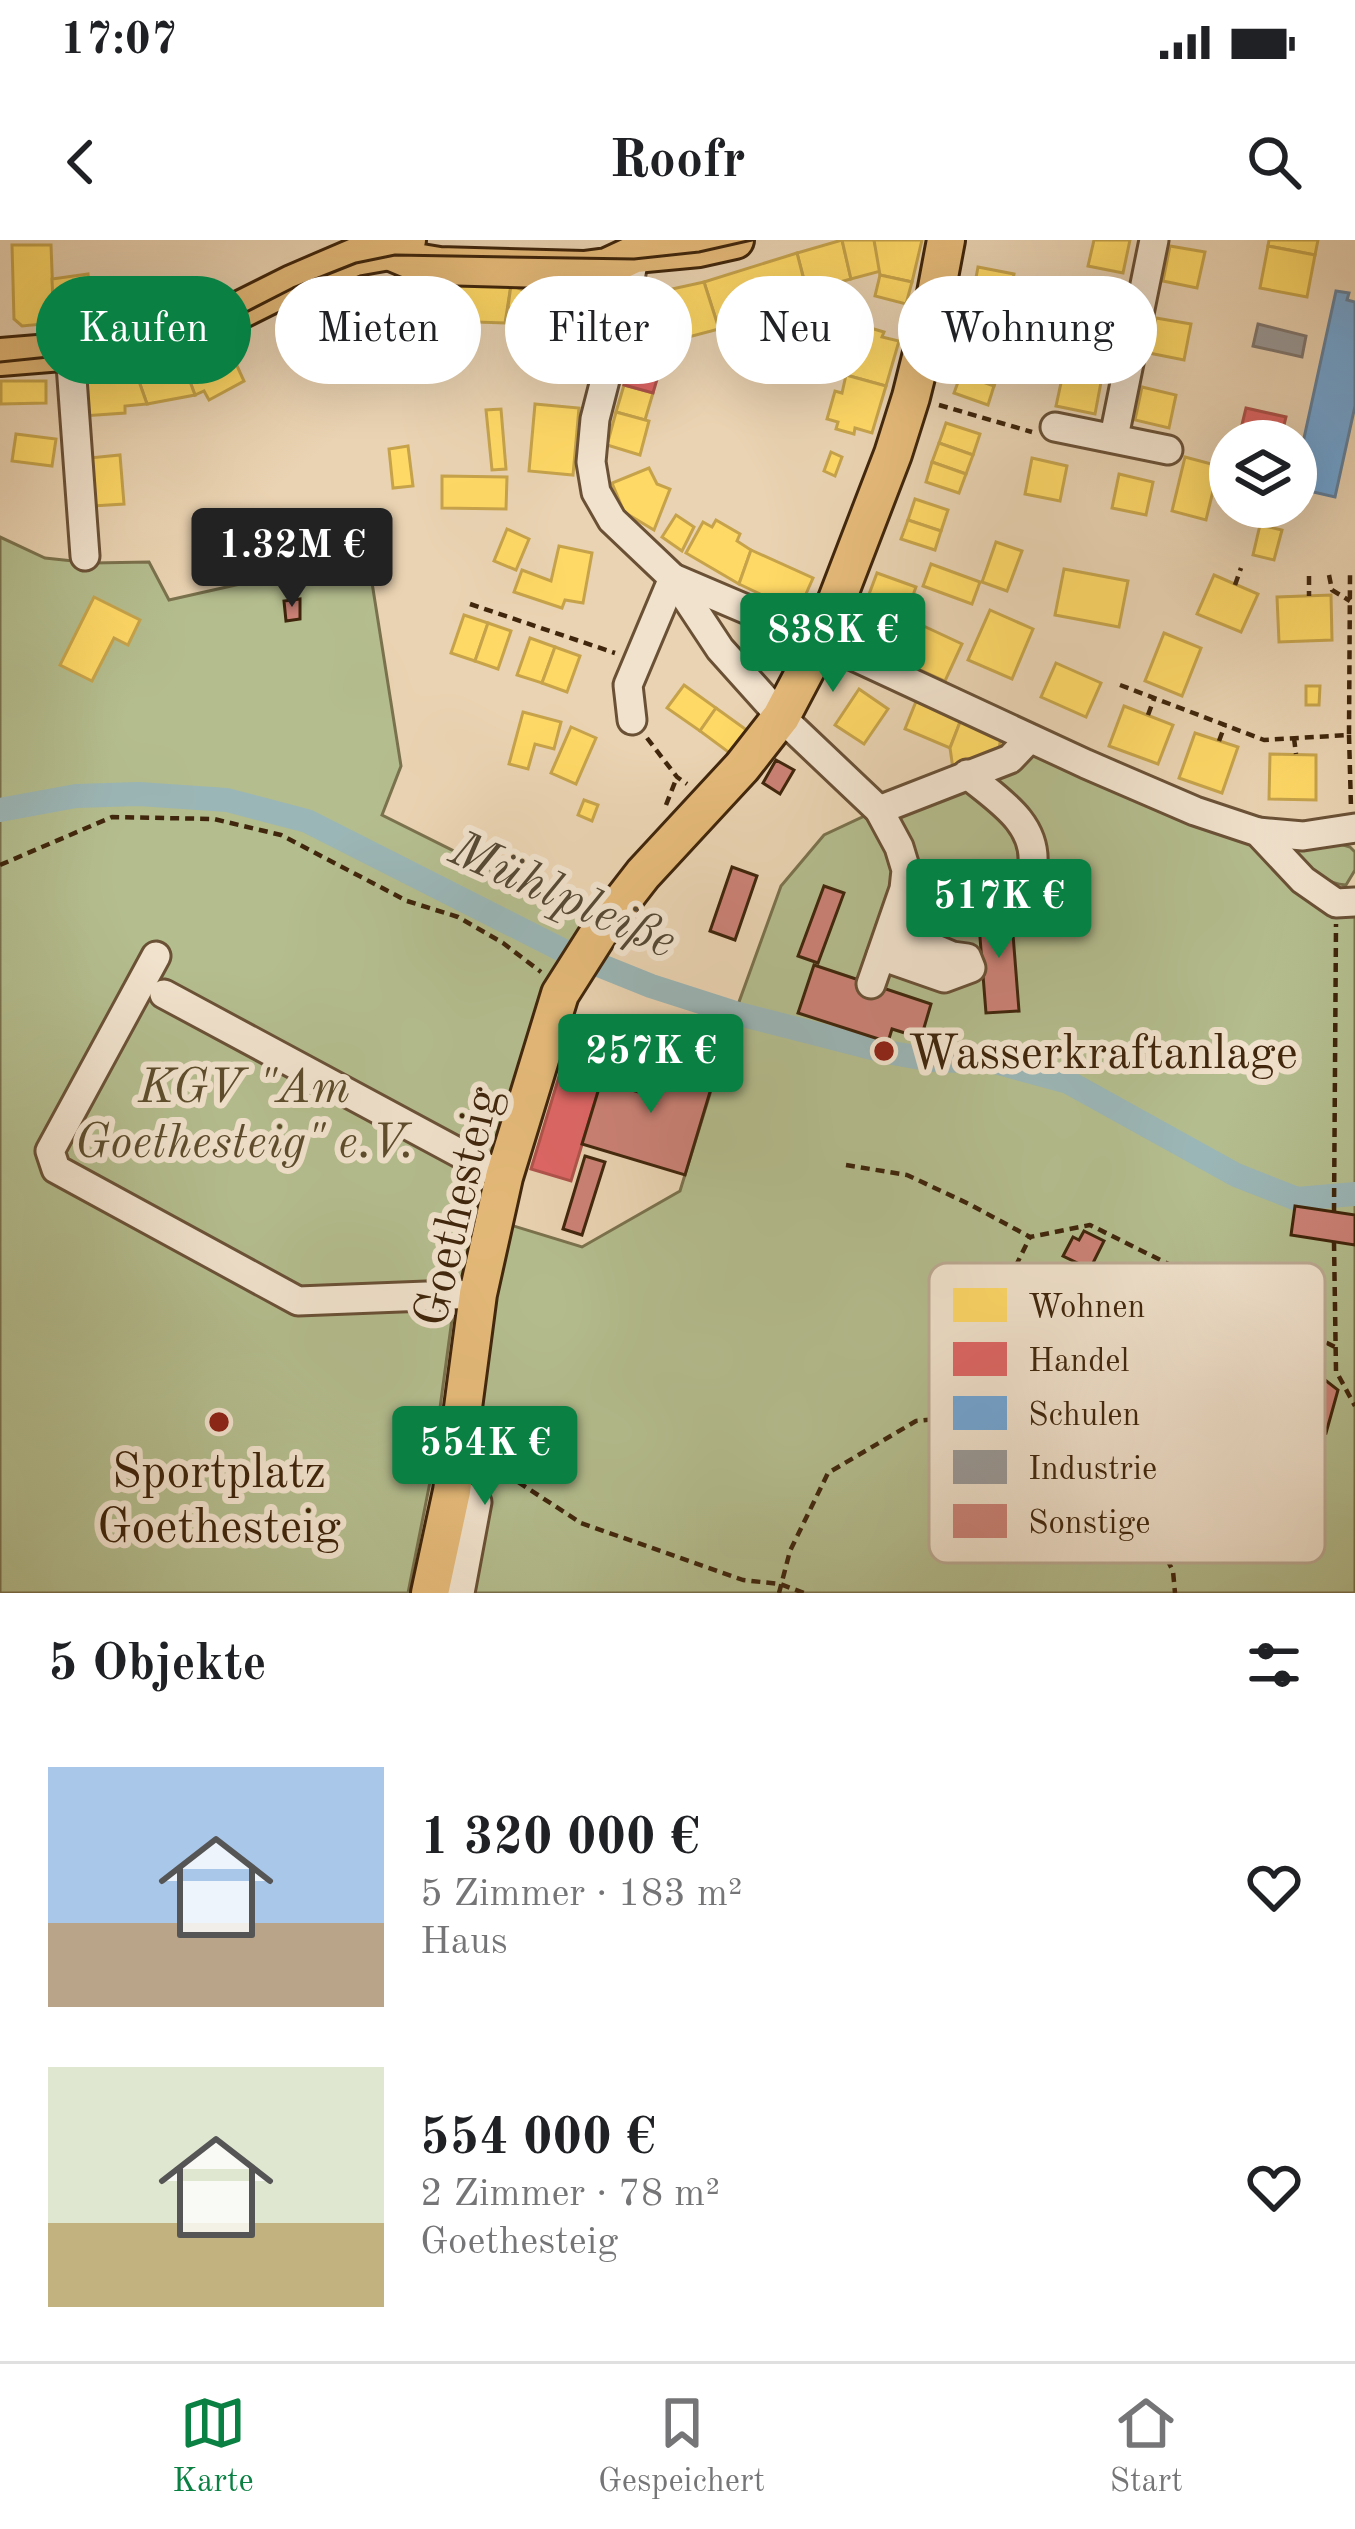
<!DOCTYPE html>
<html lang="de">
<meta charset="utf-8">
<style>
body{margin:0;font-family:"Old Standard TT",serif;background:#f6f6f6;color:#202124;height:100vh;display:flex;flex-direction:column;font-size:45px;white-space:nowrap}
*{box-sizing:border-box;margin:0}
p{font-size:39px;color:#757577}
.icon{flex:none;width:66px;height:66px;fill:none;stroke:currentColor;stroke-width:2;stroke-linecap:round;stroke-linejoin:round}
.map{position:relative;height:1353px;overflow:hidden}
.panel{display:flex;flex-direction:column;background:#fff;flex:1}
.panel>*{flex:none}
.hud{position:absolute;left:36px;top:36px;width:1284px;height:108px;display:flex;gap:24px}
.fabs{position:absolute;left:1209px;top:180px;display:grid;gap:24px}
.fabs a{display:grid;place-items:center;width:108px;height:108px;border-radius:50%;background:#fff;box-shadow:0 12px 48px #0002;font-size:60px}
.price{position:absolute;translate:-50% -102px;padding:0 27px;border-radius:12px;background:#0b8043;color:#fff;font-size:39px;line-height:78px;filter:drop-shadow(0 3px 6px #0008)}
.price::after{content:'';position:absolute;left:50%;top:72px;width:36px;height:27px;margin-left:-18px;background:inherit;clip-path:polygon(0 0,100% 0,50% 100%)}
.price.current{background:#222;color:#fff}
ul{padding:0;list-style:none}
li{display:flex;align-items:center;gap:36px;height:300px;padding:0 48px}
li span{display:grid;place-items:center;flex:none;width:336px;height:240px;border-radius:0px;color:#555}
li>.icon{margin-inline-start:auto}
span .icon{width:144px;height:144px;fill:#fffc;stroke-width:1}
li b{font-size:51px}
h2{display:flex;justify-content:space-between;align-items:center;height:144px;padding:0 48px;font-size:51px}
.tag{padding:0 42px;border-radius:54px;background:#fff;box-shadow:0 12px 48px #0002;font-size:42px;line-height:108px}
.tag.current{background:#0b8043;color:#fff}
.status{display:flex;justify-content:space-between;align-items:center;height:84px;padding:0 60px;background:#fff;direction:ltr}
.status svg{height:33px;fill:currentColor}
header{display:flex;justify-content:space-between;align-items:center;height:156px;padding:0 48px;background:#fff;font-size:54px;font-weight:700}
.tab-bar{display:flex;justify-content:space-around;align-items:center;height:168px;border-top:3px solid #e0e0e0;background:#fff;font-size:33px;color:#757577}
.tab-bar a{display:grid;justify-items:center;gap:6px}
.tab-bar .current{color:#0b8043}
.map>svg:first-child{display:block}
.green{fill:#b4bd8e;stroke:#7a724d;stroke-width:3}
.homes{fill:#ffd966;stroke:#c6a34b;stroke-width:3}
.shops{fill:#e06666;stroke:#b0534b;stroke-width:3}
.schools{fill:#6fa8dc;stroke:#61819e;stroke-width:3}
.industry{fill:#999;stroke:#7e766f;stroke-width:3}
.lines{fill:none;stroke-linecap:round;stroke-linejoin:round}
.canal{stroke:#9bb6b6;stroke-width:24}
.building{fill:#cc8277;stroke:#40260c;stroke-width:3}
.minor-casing{stroke:#6a5136;stroke-width:33}
.major-casing{stroke:#40260c;stroke-width:42}
.path{stroke:#40260c;stroke-width:4.5;stroke-dasharray:9 6;stroke-linecap:butt}
.minor{stroke:#f1e2cd;stroke-width:27}
.major{stroke:#e5ba79;stroke-width:36}
.tram{stroke:#40260c;stroke-width:3}
.poi-dot{fill:#8f2418;stroke:#f1e2cd;stroke-width:4.5}
.labels{text-anchor:middle;stroke-width:12;stroke-linejoin:round;paint-order:stroke}
.poi-label{font-size:48px;fill:#40260c;stroke:#f1e2cd;text-anchor:start}
.park-label{font-size:48px;font-style:italic;fill:#5d4c2c;stroke:#f1e2cd}
.street-label{font-size:48px;fill:#40260c;stroke:#f1e2cd}
.water-label{font-size:51px;font-style:italic;fill:#574a36;stroke:#f1e2cd}
.key{fill:#f1e2cd;stroke:#bcaa93;stroke-width:3}
.key-label{font-size:33px;fill:#40260c}
</style>
<div class="status"><b>17:07</b><svg viewBox="0 0 49 12"><path d="M0 12V9h3v3zM5 12V6h3v6zM10 12V3h3v9zM15 12V0h3v12zM26 1h20v11H26zM47 4h2v5h-2z"/></svg></div>
<header><svg class="icon" aria-label="back" viewBox="0 0 24 24"><path d="M15 5l-7 7 7 7"/></svg>Roofr<svg class="icon" aria-label="search" viewBox="0 0 24 24"><circle cx="10" cy="10" r="6"/><path d="M15 15l6 6"/></svg></header>
<div class="map">
<svg width="1355" height="1353" viewBox="0 0 1355 1353">
<rect width="100%" height="100%" fill="#ead3b2"/>
<filter id="stains"><feTurbulence type="fractalNoise" baseFrequency=".00167" numOctaves="4"/><feColorMatrix values="0 0 0 0 .2 0 0 0 0 .09 0 0 0 0 .02 0 0 0 .5 -.17"/></filter>
<radialGradient id="worn" r=".72"><stop offset=".6" stop-color="#630" stop-opacity="0"/><stop offset="1" stop-color="#630" stop-opacity=".3"/></radialGradient>
<g class="green">
<path d="M364 292 401 526 382 575 588 678 564 711 550 743 454 1064 430 1242 408 1353H0V297L45 318 92 323 149 322 169 360 262 339 304 306Z"/>
<path d="M1029 499 1195 571 1355 662V1353H430L474 1346 492 1225 460 1186 494 980 582 1007 680 951 735 773 781 646 824 595Z"/>
<path d="M1337 603 1350 607 1355 612V630L1346 645C1324 644 1309 628 1294 614L1299 609Z"/>
</g>
<g class="homes">
<path d="M842 0 851 39 807 51 797 13Z"/>
<path d="M842 0H874L881 31 851 39Z"/>
<path d="M874 0H922L912 42 880 35Z"/>
<path d="M1094 0H1130L1123 33 1088 26Z"/>
<path d="M1269 0H1318L1315 15 1268 6Z"/>
<path d="M12 5H51L54 83 22 86 14 79Z"/>
<path d="M1170 6 1205 12 1197 48 1163 41Z"/>
<path d="M1268 6 1315 15 1307 57 1260 48Z"/>
<path d="M797 13 809 60 719 89 704 42Z"/>
<path d="M978 27 1014 34 1008 66 972 59Z"/>
<path d="M88 34 92 79 54 83 52 39Z"/>
<path d="M880 35 912 42 906 64 875 56Z"/>
<path d="M704 42 719 89 681 99 679 91 667 94 641 86 649 54Z"/>
<path d="M363 44 380 81 334 103 316 66Z"/>
<path d="M385 44 447 45V81L384 80Z"/>
<path d="M447 45H511L505 83 447 81Z"/>
<path d="M511 45 554 64 544 86 508 67Z"/>
<path d="M1072 76 1107 83 1100 119 1065 112Z"/>
<path d="M561 77 588 80 583 124 556 121Z"/>
<path d="M1156 78 1191 84 1184 120 1149 113Z"/>
<path d="M867 87 884 92 882 97 899 101 886 146 846 135 851 119 846 117 854 90 865 93Z"/>
<path d="M974 95 1008 107 1001 126 967 115Z"/>
<path d="M227 104 244 141 209 160 204 151 195 155 183 123Z"/>
<path d="M967 115 1001 126 994 146 961 134Z"/>
<path d="M183 123 195 155 147 164 135 130Z"/>
<path d="M1064 129 1102 137 1095 174 1056 166Z"/>
<path d="M135 130 147 164 125 166V173L83 176 82 136Z"/>
<path d="M961 134 994 146 988 165 954 153Z"/>
<path d="M846 135 886 146 872 193 855 188 854 194 836 189 838 182 827 179 835 151 842 153Z"/>
<path d="M1 141H46V163L1 164Z"/>
<path d="M624 145 653 153 645 180 616 172Z"/>
<path d="M1142 147 1176 155 1169 188 1135 180Z"/>
<path d="M535 164 579 168 573 235 529 231Z"/>
<path d="M501 169 506 229 492 230 486 170Z"/>
<path d="M616 172 649 181 640 215 607 205Z"/>
<path d="M946 183 980 194 973 215 939 203Z"/>
<path d="M16 194 56 199 52 226 12 221Z"/>
<path d="M939 203 973 215 966 234 932 222Z"/>
<path d="M408 206 413 246 393 248 389 209Z"/>
<path d="M831 212 842 217 835 236 824 231Z"/>
<path d="M120 215 124 264 93 266 89 218Z"/>
<path d="M1185 217 1219 226 1206 280 1172 271Z"/>
<path d="M1032 218 1067 226 1060 261 1025 254Z"/>
<path d="M932 222 966 234 959 253 926 242Z"/>
<path d="M649 228 657 244 670 249 654 290 624 272 612 243Z"/>
<path d="M1119 234 1153 242 1146 275 1112 268Z"/>
<path d="M442 236 507 237 506 269 442 268Z"/>
<path d="M915 259 948 270 941 291 908 280Z"/>
<path d="M676 275 694 287 682 311 662 297Z"/>
<path d="M716 280 740 294 737 301 751 310 739 344 686 313 703 282 712 287Z"/>
<path d="M908 280 941 291 935 310 901 299Z"/>
<path d="M1260 285 1282 290 1274 320 1253 315Z"/>
<path d="M507 289 529 299 516 330 494 321Z"/>
<path d="M996 302 1022 311 1007 351 982 342Z"/>
<path d="M559 306 592 313 583 363 565 360 562 368 514 352 522 330 551 341Z"/>
<path d="M751 310 813 338 798 372 739 344Z"/>
<path d="M931 324 980 342 972 364 923 346Z"/>
<path d="M1064 329 1128 341 1119 387 1055 375Z"/>
<path d="M877 333 916 347 907 372 901 375 898 382 874 373 878 361 868 357Z"/>
<path d="M1214 335 1258 354 1241 392 1197 374Z"/>
<path d="M1331 355 1332 400 1279 402 1277 357Z"/>
<path d="M94 357 140 380 128 405 114 398 92 441 60 425Z"/>
<path d="M990 370 1033 389 1012 439 968 420Z"/>
<path d="M464 375 488 383 475 421 451 413Z"/>
<path d="M915 382 962 404 945 441 898 420Z"/>
<path d="M488 383 511 391 498 429 475 421Z"/>
<path d="M1164 393 1201 408 1182 456 1145 441Z"/>
<path d="M530 398 555 407 542 443 517 435Z"/>
<path d="M555 407 580 416 567 452 542 443Z"/>
<path d="M1056 423 1101 443 1086 477 1041 457Z"/>
<path d="M684 445 716 468 700 491 667 468Z"/>
<path d="M1306 446H1320L1319 465H1306Z"/>
<path d="M859 449 888 469 864 504 835 485Z"/>
<path d="M917 459 962 477 950 508 905 489Z"/>
<path d="M1124 466 1173 485 1158 524 1109 506Z"/>
<path d="M716 468 748 491 731 514 700 491Z"/>
<path d="M523 472 561 482 554 509 535 504 528 529 509 524Z"/>
<path d="M962 477 1001 496 999 510 953 529 950 508Z"/>
<path d="M571 487 596 498 576 544 551 533Z"/>
<path d="M1195 493 1238 507 1222 553 1179 538Z"/>
<path d="M1270 514 1316 515V560L1269 559Z"/>
<path d="M584 560 598 565 592 581 578 575Z"/>
<path d="M621 809 657 820 650 845 614 834Z"/>
</g>
<g class="shops">
<path d="M637 101 666 109 653 153 624 145Z"/>
<path d="M1246 168 1286 177 1280 201H1238Z"/>
<path d="M570 800 610 812 571 941 531 929Z"/>
</g>
<path class="schools" d="M1336 51 1349 53 1347 60 1355 62V166L1335 257 1296 248V235Z"/>
<g class="industry">
<path d="M1258 84 1306 96 1302 117 1253 106Z"/>
<path d="M696 788 722 800 712 822 686 810Z"/>
</g>
<g class="lines">
<path class="canal" d="M0 570 76 556 139 554 227 560 307 581 564 711 651 746 735 773 887 812 932 820 995 822 1068 842 1236 935 1297 959 1355 954"/>
</g>
<g class="building">
<path d="M300 359V379L286 381 284 361Z"/>
<path d="M776 520 794 530 780 554 763 543Z"/>
<path d="M732 627 757 636 735 700 710 691Z"/>
<path d="M824 646 844 653 818 723 798 716Z"/>
<path d="M910 659 964 673 959 692 905 678Z"/>
<path d="M1011 669 1019 771 986 773 978 672Z"/>
<path d="M814 725 931 764 921 798 892 789 888 802 798 773Z"/>
<path d="M610 812 620 815 614 834 621 836 618 846 652 856 663 817 716 832 685 935 582 904Z"/>
<path d="M585 916 605 922 582 995 563 989Z"/>
<path d="M1295 966 1355 975V1005L1291 995Z"/>
<path d="M1084 991 1104 1001 1090 1029 1063 1016 1073 997 1079 1000Z"/>
<path d="M1311 1129 1338 1150 1326 1193 1296 1184Z"/>
</g>
<g class="lines">
<g class="minor-casing">
<g id="minor">
<path d="M635 14 626 58 595 179 591 222 596 252 612 280 673 338 821 401 1086 524 1195 571 1258 592 1303 640 1336 663 1355 662"/>
<path d="M70 111 85 316"/>
<path d="M1055 187 1168 210"/>
<path d="M1114 197 1154 0"/>
<path d="M673 338 720 409 781 477 879 570 899 607 906 630 904 649 871 744"/>
<path d="M632 480 628 445 673 338"/>
<path d="M967 534C996 559 1036 581 1033 624 1032 639 1028 649 1016 657"/>
<path d="M879 570 1010 519 1029 499"/>
<path d="M1258 592 1303 596 1355 588"/>
<path d="M156 716 50 911 56 929 298 1061 478 1054"/>
<path d="M881 716 944 738 971 728 967 718 952 716 891 690"/>
<path d="M164 754 504 937"/>
<path d="M452 1251 477 1262 460 1353"/>
</g>
</g>
<g class="major-casing">
<g id="major">
<path d="M389 11 415 22 439 26 584 30 607 27 635 14 699 8 735 0"/>
<path d="M0 117 111 108 164 99 212 84 292 44 355 17 389 11 407 0"/>
<path d="M430 1353 452 1251 478 1054 504 937 560 754 605 683 643 634 742 527 781 477 821 401 893 214 911 157 933 69 946 0"/>
</g>
</g>
<g class="path">
<path d="M939 165 1032 192"/>
<path d="M1329 335 1332 350 1350 361"/>
<path d="M1309 336V356"/>
<path d="M1235 345 1241 328"/>
<path d="M470 364 615 413"/>
<path d="M1120 445 1264 500 1349 495 1350 335"/>
<path d="M1148 475 1154 459"/>
<path d="M1349 495 1351 568"/>
<path d="M647 498 677 537 687 544"/>
<path d="M1294 498 1296 514"/>
<path d="M1219 501 1225 485"/>
<path d="M666 565 677 537"/>
<path d="M0 625 112 577 214 579 281 595 407 661 458 677 503 703 541 732"/>
<path d="M846 925 907 935 969 964 1030 997 1090 985 1335 1107"/>
<path d="M1334 972 1336 684"/>
<path d="M1334 1002 1336 1131 1355 1166"/>
<path d="M993 1061 998 1062 1030 997"/>
<path d="M484 1214 492 1225 581 1283 743 1340 780 1344 804 1353"/>
<path d="M779 1353 790 1311 828 1233 916 1181 977 1175 1047 1178 1105 1214 1128 1242 1173 1331 1175 1353"/>
</g>
<use href="#minor" class="minor"/>
<use href="#major" class="major"/>
<path class="tram" d="M0 122 165 105 215 88 293 48 356 23 395 15 634 19 699 12 752 0"/>
</g>
<g class="poi-dot">
<circle cx="884" cy="811" r="12"/>
<circle cx="219" cy="1182" r="12"/>
</g>
<g class="labels">
<g class="poi-label">
<text x="908" y="828">Wasserkraftanlage</text>
<text x="219" y="1247" text-anchor="middle">Sportplatz<tspan x="219" dy="55">Goethesteig</tspan></text>
</g>
<g class="park-label">
<text x="244" y="862">KGV "Am<tspan x="244" dy="55">Goethesteig" e.V.</tspan></text>
</g>
<g class="street-label">
<text transform="translate(455 966) rotate(-77)" y="17">Goethesteig</text>
</g>
<g class="water-label">
<text transform="translate(564 653) rotate(24)" y="18">Mühlpleiße</text>
</g>
</g>
<rect x="929" y="1023" width="396" height="300" rx="18" class="key"/>
<rect x="953" y="1048" width="54" height="34" fill="#ffd966"/>
<rect x="953" y="1102" width="54" height="34" fill="#e06666"/>
<rect x="953" y="1156" width="54" height="34" fill="#6fa8dc"/>
<rect x="953" y="1210" width="54" height="34" fill="#999"/>
<rect x="953" y="1264" width="54" height="34" fill="#cc8277"/>
<g class="key-label">
<text x="1028" y="1077">Wohnen</text>
<text x="1028" y="1131">Handel</text>
<text x="1028" y="1185">Schulen</text>
<text x="1028" y="1239">Industrie</text>
<text x="1028" y="1293">Sonstige</text>
</g>
<rect width="100%" height="100%" filter="url(#stains)"/>
<rect width="100%" height="100%" fill="url(#worn)"/>
</svg>
<div class="fabs">
<a><svg class="icon" aria-label="layers" viewBox="0 0 24 24"><path d="M12 4l9 5-9 5-9-5zM3 14l9 5 9-5"/></svg></a>
</div>
<b class="price current" style="left:292px;top:370px">1.32M €</b>
<b class="price" style="left:833px;top:455px">838K €</b>
<b class="price" style="left:999px;top:721px">517K €</b>
<b class="price" style="left:651px;top:876px">257K €</b>
<b class="price" style="left:485px;top:1268px">554K €</b>
<div class="hud">
<a class="tag current">Kaufen</a>
<a class="tag">Mieten</a>
<a class="tag">Filter</a>
<a class="tag">Neu</a>
<a class="tag">Wohnung</a>
</div>
</div>
<section class="panel">
<h2>5 Objekte<svg class="icon" aria-label="filters" viewBox="0 0 24 24"><path d="M4 7h16M4 17h16"/><circle cx="9" cy="7" r="2"/><circle cx="15" cy="17" r="2"/></svg></h2>
<ul>
<li><span style="background:linear-gradient(#a9c7e8 65%,#b9a48a 0)"><svg class="icon" aria-label="home" viewBox="0 0 24 24"><path d="M3 11l9-7 9 7M6 9v11h12V9"/></svg></span><div><b>1 320 000 €</b><p>5 Zimmer · 183 m²</p><p>Haus</p></div><svg class="icon" aria-label="heart" viewBox="0 0 24 24"><path d="M12 20l-8-8c-3-5 5-10 8-4 3-6 11-1 8 4z"/></svg></li>
<li><span style="background:linear-gradient(#dfe7d0 65%,#c2b280 0)"><svg class="icon" aria-label="home" viewBox="0 0 24 24"><path d="M3 11l9-7 9 7M6 9v11h12V9"/></svg></span><div><b>554 000 €</b><p>2 Zimmer · 78 m²</p><p>Goethesteig</p></div><svg class="icon" aria-label="heart" viewBox="0 0 24 24"><path d="M12 20l-8-8c-3-5 5-10 8-4 3-6 11-1 8 4z"/></svg></li>
</ul>
</section>
<nav class="tab-bar">
<a class="current"><svg class="icon" aria-label="map" viewBox="0 0 24 24"><path d="M3 6l6-2 6 2 6-2v14l-6 2-6-2-6 2zM9 4v14M15 6v14"/></svg>Karte</a>
<a><svg class="icon" aria-label="saved" viewBox="0 0 24 24"><path d="M7 4h10v16l-5-4-5 4z"/></svg>Gespeichert</a>
<a><svg class="icon" aria-label="home" viewBox="0 0 24 24"><path d="M3 11l9-7 9 7M6 9v11h12V9"/></svg>Start</a>
</nav>
